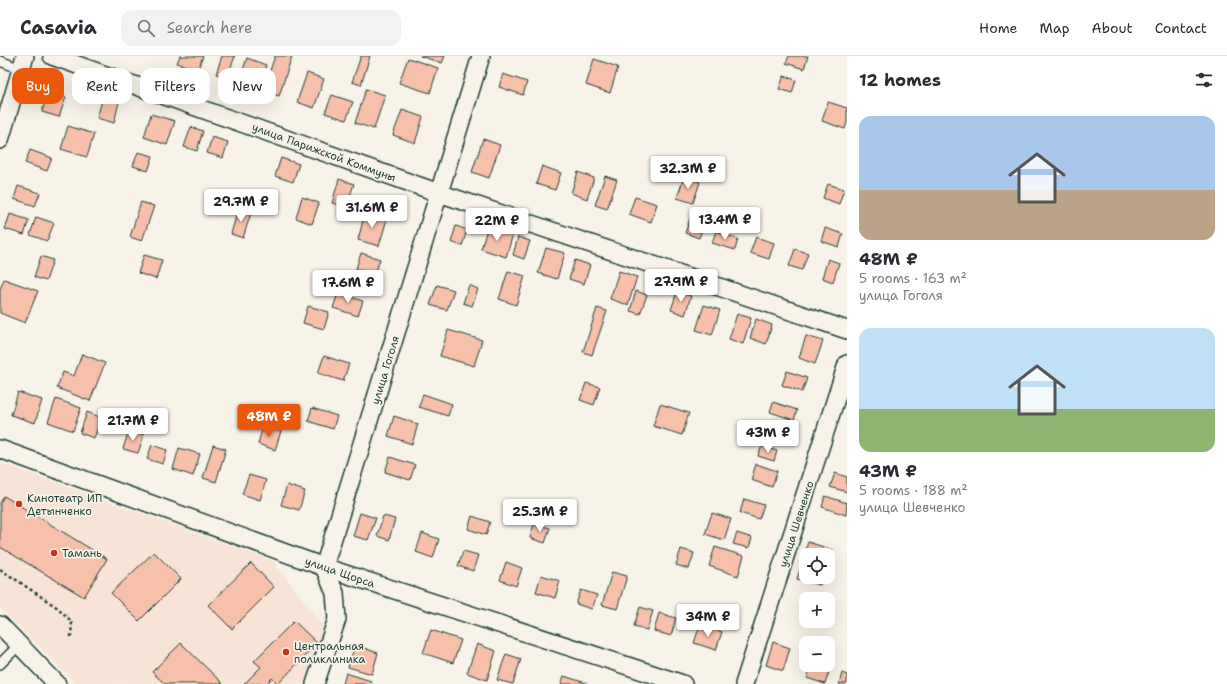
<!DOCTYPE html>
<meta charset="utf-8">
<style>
body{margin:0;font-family:"Shantell Sans",sans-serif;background:#f2f2f3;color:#2b2b33;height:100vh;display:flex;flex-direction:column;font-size:15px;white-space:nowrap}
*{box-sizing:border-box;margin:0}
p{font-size:13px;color:#7c7c81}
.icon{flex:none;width:22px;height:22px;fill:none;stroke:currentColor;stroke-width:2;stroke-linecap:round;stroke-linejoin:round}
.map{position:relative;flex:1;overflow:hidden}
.drawer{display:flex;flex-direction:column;background:#fff;width:380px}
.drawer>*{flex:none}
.hud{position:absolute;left:12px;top:12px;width:380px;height:36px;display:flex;gap:8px}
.buttons{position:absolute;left:799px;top:492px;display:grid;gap:8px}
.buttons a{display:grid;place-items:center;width:36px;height:36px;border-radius:8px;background:#fff;box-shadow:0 4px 16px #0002;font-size:20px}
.price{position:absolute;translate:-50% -34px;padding:0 9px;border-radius:4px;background:#fff;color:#222;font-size:13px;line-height:26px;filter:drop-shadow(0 1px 2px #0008)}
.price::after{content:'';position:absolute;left:50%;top:24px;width:12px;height:9px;margin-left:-6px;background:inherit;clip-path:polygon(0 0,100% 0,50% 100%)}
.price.on{background:#ea580c;color:#fff}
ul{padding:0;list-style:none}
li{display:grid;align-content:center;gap:8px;height:212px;padding:0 12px}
li span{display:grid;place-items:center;height:124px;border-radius:12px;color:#555}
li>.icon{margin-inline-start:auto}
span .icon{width:72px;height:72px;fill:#fffc;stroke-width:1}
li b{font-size:17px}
h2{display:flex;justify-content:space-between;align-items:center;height:48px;padding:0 12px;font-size:17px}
.pill{padding:0 14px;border-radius:12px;background:#fff;box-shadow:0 4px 16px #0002;font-size:14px;line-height:36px}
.pill.on{background:#ea580c;color:#fff}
header{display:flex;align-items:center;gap:24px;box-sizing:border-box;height:56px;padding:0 20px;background:#fff;border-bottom:1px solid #e1e1e2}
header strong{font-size:19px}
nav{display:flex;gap:22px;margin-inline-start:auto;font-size:14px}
.search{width:280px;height:36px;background:#f2f2f3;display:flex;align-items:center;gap:10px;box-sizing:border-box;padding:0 14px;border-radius:12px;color:#7c7c81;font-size:15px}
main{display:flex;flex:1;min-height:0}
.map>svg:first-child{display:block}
.built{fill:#f7e4d6}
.building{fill:#f7c0ab;stroke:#1f3d34}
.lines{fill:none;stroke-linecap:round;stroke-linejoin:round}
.service-casing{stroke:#1f3d34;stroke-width:12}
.minor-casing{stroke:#1f3d34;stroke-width:20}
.path{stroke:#1f3d34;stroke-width:2.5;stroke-dasharray:3 3;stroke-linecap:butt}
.service{stroke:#f7f3e8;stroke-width:9}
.minor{stroke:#f7f3e8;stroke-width:17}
.poi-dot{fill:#c8321e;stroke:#f7f3e8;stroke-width:1.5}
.labels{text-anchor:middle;stroke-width:3.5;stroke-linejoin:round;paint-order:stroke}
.street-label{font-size:11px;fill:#1f3d34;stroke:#f7f3e8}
.poi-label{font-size:11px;fill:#1f3d34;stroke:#f7f3e8;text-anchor:start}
</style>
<header>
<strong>Casavia</strong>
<div class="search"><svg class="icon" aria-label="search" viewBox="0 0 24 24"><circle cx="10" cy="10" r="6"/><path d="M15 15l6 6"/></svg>Search here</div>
<nav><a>Home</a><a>Map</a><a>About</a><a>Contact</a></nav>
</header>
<main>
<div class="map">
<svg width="847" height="628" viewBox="0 0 847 628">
<rect width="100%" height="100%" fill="#f7f3e8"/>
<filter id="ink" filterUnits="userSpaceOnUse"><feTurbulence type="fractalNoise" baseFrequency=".025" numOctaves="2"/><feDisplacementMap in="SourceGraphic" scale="8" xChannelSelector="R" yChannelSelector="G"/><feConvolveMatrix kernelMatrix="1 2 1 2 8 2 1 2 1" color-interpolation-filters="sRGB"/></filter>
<g filter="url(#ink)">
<path class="built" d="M0 407 272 504 327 574 307 628H76L0 552Z"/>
<g class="building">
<path d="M180 0H203L198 14 177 7Z"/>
<path d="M222 0H235L227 22 216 18Z"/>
<path d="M275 0H292L279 40 263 35Z"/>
<path d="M361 0H370L361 29 352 26Z"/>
<path d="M420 0H445L442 7Z"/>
<path d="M789 0H808L804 13 786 7Z"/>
<path d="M247 2 266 9 259 33 239 26Z"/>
<path d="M408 2 438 12 430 37 399 27Z"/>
<path d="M594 3 618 11 610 37 586 29Z"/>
<path d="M307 17 324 23 314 52 297 46Z"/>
<path d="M503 18 527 26 523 39 499 31Z"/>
<path d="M784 20 796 24 792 37 779 33Z"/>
<path d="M366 33 385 39 374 73 355 67Z"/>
<path d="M48 35 66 41 59 61 42 56Z"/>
<path d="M332 39 353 46 346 64 325 57Z"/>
<path d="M103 41 119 46 114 67 97 62Z"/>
<path d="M828 46 847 52V66L845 73 822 65Z"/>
<path d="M402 54 423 61 415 87 393 79Z"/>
<path d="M151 58 175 65 167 89 144 81Z"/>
<path d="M68 70 94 78 87 101 61 93Z"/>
<path d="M191 71 203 75 197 95 184 91Z"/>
<path d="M212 81 228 86 223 102 207 97Z"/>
<path d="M483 83 500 89 489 122 472 116Z"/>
<path d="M30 94 52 102 47 115 25 107Z"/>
<path d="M138 96 153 100 148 115 133 110Z"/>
<path d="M281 102 299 108 293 126 275 120Z"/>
<path d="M542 110 561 117 555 134 536 128Z"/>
<path d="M578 116 594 122 587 143 571 137Z"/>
<path d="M605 120 617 124 607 153 595 149Z"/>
<path d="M684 121 700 126 693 147 677 142Z"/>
<path d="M339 123 354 128 346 151 332 147Z"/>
<path d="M828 128 844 133 839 148 823 142Z"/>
<path d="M18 130 40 137 35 150 14 143Z"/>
<path d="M302 141 319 147 312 168 296 162Z"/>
<path d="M635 141 657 148 651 166 629 158Z"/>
<path d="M141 146 154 150 142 185 130 181Z"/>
<path d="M238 153 251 157 243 182 231 178Z"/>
<path d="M365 157 387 163 379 190 358 184Z"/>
<path d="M10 158 29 164 24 179 5 173Z"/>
<path d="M691 160 705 165 699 182 685 177Z"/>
<path d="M36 161 54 167 47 185 30 179Z"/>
<path d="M456 170 467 174 462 190 451 186Z"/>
<path d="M488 170 513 178 506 201 481 193Z"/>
<path d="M825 172 843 178 839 191 821 185Z"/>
<path d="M716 175 738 183 735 194 712 187Z"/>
<path d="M518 181 530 185 524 203 513 199Z"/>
<path d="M756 181 774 187 769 203 750 197Z"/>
<path d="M546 192 565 197 557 223 538 217Z"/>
<path d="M795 193 808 197 802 214 789 210Z"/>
<path d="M361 197 380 203 375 219 356 213Z"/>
<path d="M144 199 162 204 156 223 138 217Z"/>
<path d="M41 200 53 204 46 225 34 221Z"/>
<path d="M828 203 839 207 833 226 822 222Z"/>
<path d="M575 204 590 209 584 228 569 223Z"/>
<path d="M508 215 525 220 516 249 499 243Z"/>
<path d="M619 215 637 221 628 249 610 243Z"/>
<path d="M4 223 38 235 25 267 0 257V233Z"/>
<path d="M437 229 454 234 447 254 430 249Z"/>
<path d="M469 229 478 233 472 250 463 247Z"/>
<path d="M636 235 647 239 640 258 630 255Z"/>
<path d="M677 236 691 240 685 259 671 254Z"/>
<path d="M338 237 363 245 358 260 333 252Z"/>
<path d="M704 249 720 254 712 279 696 274Z"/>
<path d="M308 250 329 256 324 273 303 267Z"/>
<path d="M597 252 607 255 592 299 583 296Z"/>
<path d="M737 258 751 262 743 288 729 283Z"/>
<path d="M756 263 772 269 766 288 750 282Z"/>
<path d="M448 274 482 284 474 310 440 300Z"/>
<path d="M806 280 823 285 815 308 799 302Z"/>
<path d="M82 298 105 307 90 345 57 332 63 316 74 320Z"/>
<path d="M324 300 349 308 343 325 318 317Z"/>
<path d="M787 315 807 322 802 336 782 329Z"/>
<path d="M586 327 600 331 594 349 580 344Z"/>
<path d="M18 336 42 344 35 367 11 359Z"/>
<path d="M423 338 452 348 448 360 419 351Z"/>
<path d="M56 343 81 352 73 375 48 366Z"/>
<path d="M773 346 797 354 794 364 770 356Z"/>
<path d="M660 348 689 357 682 379 653 370Z"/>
<path d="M312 352 337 360 333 373 308 365Z"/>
<path d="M87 356 102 362 94 382 80 377Z"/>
<path d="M394 360 418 368 412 388 388 380Z"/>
<path d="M263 370 281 375 275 394 258 388Z"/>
<path d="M129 374 144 379 138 397 123 393Z"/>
<path d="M152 389 167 394 163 408 147 403Z"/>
<path d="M213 389 226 393 216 426 203 422Z"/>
<path d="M762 390 777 395 774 405 758 400Z"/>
<path d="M179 392 200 398 193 420 173 413Z"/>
<path d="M390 401 415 409 410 424 385 416Z"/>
<path d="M756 408 777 415 772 431 751 424Z"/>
<path d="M835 417 847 421V436L830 431Z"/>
<path d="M249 419 266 424 260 444 242 438Z"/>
<path d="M287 429 305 435 299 454 281 449Z"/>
<path d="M4 440 107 503 84 541 0 491V447Z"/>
<path d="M825 440 847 447 846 459 822 451Z"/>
<path d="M744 443 764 449 759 463 740 457Z"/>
<path d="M360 457 376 462 368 484 353 480Z"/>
<path d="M712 457 731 463 724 484 705 478Z"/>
<path d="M383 460 395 463 389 484 377 480Z"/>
<path d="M472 460 490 466 486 479 468 473Z"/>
<path d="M534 468 550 472 545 487 530 482Z"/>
<path d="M422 477 439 483 433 502 416 496Z"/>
<path d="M737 477 752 482 749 492 733 488Z"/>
<path d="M808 486 833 494 829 506 828 505V499L804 498Z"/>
<path d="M715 491 744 500 738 520 709 510Z"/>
<path d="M681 493 694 497 689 513 676 509Z"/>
<path d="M463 495 478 499 473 515 458 510Z"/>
<path d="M154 496 181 523 139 565 111 537Z"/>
<path d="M803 504 806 505V521H822L820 529 797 523Z"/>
<path d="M506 506 522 512 516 530 500 524Z"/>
<path d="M251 507 274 531 232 573 208 549Z"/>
<path d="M612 516 627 520 617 553 602 549Z"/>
<path d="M541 519 560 525 555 542 536 536Z"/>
<path d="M581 534 597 539 592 553 576 548Z"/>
<path d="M640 551 653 555 647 574 634 570Z"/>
<path d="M659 557 676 562 671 580 654 575Z"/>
<path d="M294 565 317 587 278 628 272 622 266 628H244L261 611 254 605Z"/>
<path d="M700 569 722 576 716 594 694 587Z"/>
<path d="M431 574 461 584 453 607 423 597Z"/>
<path d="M773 586 790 592 783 615 766 609Z"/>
<path d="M181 587 223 628H165L152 616Z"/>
<path d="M477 588 496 595 487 624 467 617Z"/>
<path d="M355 589 378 597 372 618 348 611Z"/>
<path d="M506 598 521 603 513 628 497 624Z"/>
<path d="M828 606 832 607 825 628 807 622 811 609H828Z"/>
<path d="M346 617 371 625 370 628H343Z"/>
<path d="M842 617 847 619V628H839Z"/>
<path d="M564 620 586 627V628H561Z"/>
</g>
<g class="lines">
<g class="service-casing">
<g id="service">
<path d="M0 5 21 13"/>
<path d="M0 608 20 588"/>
</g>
</g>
<g class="minor-casing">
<g id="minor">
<path d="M52 0 439 137 847 274"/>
<path d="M0 84 25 0"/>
<path d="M0 393 324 511 683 628"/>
<path d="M0 569 57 628"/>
<path d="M315 628 337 563 335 537 324 511 481 0"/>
<path d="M744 628 847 308"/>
</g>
</g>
<path class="path" d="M0 513 58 552 72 566 71 581"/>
<use href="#service" class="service"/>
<use href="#minor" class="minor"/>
</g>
</g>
<g class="poi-dot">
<circle cx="19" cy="448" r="4"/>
<circle cx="54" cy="497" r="4"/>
<circle cx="286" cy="596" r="4"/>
</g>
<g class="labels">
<g class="street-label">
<text transform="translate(324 96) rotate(20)" y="4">улица Парижской Коммуны</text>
<text transform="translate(385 314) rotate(-73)" y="4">улица Гоголя</text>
<text transform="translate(796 468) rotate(-72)" y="4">улица Шевченко</text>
<text transform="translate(340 516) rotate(19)" y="4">улица Щорса</text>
</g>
<g class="poi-label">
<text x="27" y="446">Кинотеатр ИП<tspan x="27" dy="13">Детынченко</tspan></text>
<text x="62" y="501">Тамань</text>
<text x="294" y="594">Центральная<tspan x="294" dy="13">поликлиника</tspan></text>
</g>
</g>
</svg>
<div class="buttons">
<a><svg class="icon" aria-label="locate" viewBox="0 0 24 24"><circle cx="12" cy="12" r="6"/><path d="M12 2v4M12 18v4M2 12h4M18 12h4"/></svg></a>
<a>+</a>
<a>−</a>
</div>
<b class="price" style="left:688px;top:134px">32.3M ₽</b>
<b class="price" style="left:241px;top:167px">29.7M ₽</b>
<b class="price" style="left:372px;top:173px">31.6M ₽</b>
<b class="price" style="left:725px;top:185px">13.4M ₽</b>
<b class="price" style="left:497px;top:186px">22M ₽</b>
<b class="price" style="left:681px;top:247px">27.9M ₽</b>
<b class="price" style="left:348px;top:248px">17.6M ₽</b>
<b class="price on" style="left:269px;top:382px">48M ₽</b>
<b class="price" style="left:133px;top:386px">21.7M ₽</b>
<b class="price" style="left:768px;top:398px">43M ₽</b>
<b class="price" style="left:540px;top:477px">25.3M ₽</b>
<b class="price" style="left:708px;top:582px">34M ₽</b>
<div class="hud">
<a class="pill on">Buy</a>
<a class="pill">Rent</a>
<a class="pill">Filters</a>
<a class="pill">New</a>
</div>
</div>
<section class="drawer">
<h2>12 homes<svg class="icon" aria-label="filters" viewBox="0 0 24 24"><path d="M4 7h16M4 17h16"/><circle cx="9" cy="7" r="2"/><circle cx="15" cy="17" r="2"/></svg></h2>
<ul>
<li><span style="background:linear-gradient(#a9c7e8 60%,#b9a48a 0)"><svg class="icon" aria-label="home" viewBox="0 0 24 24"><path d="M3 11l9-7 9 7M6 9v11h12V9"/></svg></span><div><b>48M ₽</b><p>5 rooms · 163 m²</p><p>улица Гоголя</p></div></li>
<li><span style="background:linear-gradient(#bfe0f5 65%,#8fb573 0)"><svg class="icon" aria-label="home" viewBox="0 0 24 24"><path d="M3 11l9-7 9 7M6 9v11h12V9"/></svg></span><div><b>43M ₽</b><p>5 rooms · 188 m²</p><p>улица Шевченко</p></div></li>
</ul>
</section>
</main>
